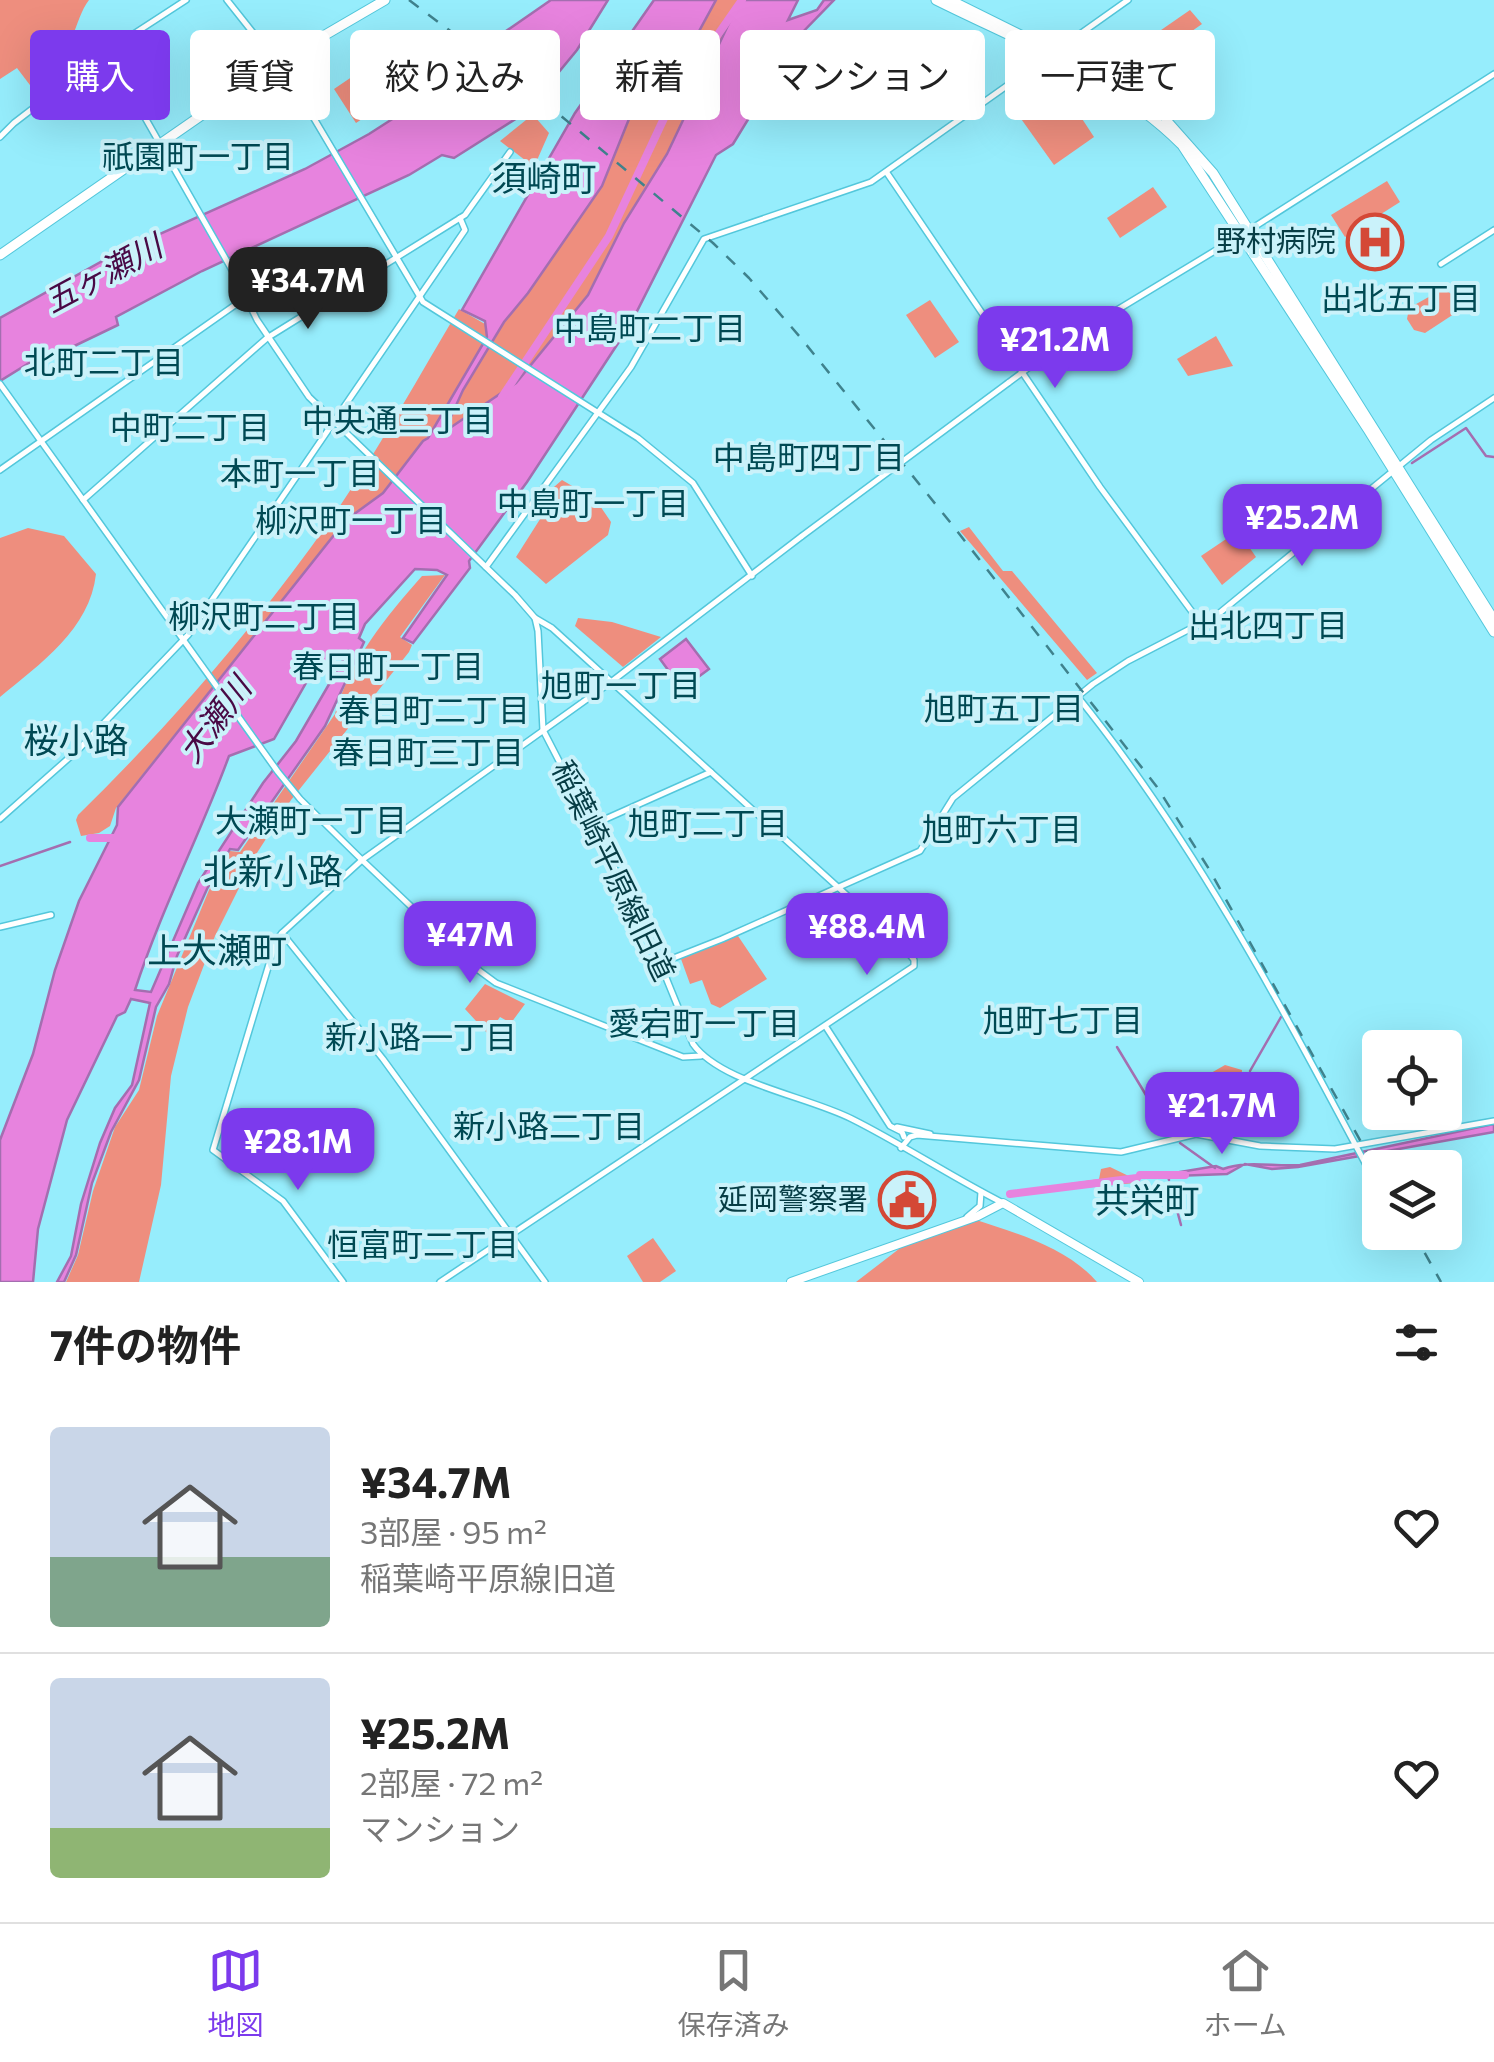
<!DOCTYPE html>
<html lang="ja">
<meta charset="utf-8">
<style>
body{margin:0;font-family:Commissioner,"Noto Sans JP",sans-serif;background:#f6f6f6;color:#222;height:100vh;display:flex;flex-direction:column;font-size:38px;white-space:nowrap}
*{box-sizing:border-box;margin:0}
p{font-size:32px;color:#767676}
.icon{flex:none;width:55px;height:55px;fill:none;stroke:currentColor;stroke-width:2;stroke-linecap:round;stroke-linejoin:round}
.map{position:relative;height:1282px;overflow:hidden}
.panel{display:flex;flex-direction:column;background:#fff;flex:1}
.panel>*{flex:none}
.banner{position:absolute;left:30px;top:30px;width:1435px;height:90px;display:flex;gap:20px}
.buttons{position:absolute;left:1362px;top:1030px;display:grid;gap:20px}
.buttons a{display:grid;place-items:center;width:100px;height:100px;border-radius:10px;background:#fff;box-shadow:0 10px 40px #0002;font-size:50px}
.price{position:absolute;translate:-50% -85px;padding:0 22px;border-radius:20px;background:#7c3aed;color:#fff;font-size:32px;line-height:65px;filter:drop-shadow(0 2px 5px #0008)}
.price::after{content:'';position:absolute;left:50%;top:60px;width:30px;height:22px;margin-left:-15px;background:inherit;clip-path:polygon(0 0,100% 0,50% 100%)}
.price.active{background:#222;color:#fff}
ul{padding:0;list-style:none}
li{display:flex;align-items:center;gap:30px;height:250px;padding:0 50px}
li+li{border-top:2px solid #e0e0e0}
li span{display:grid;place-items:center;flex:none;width:280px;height:200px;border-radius:10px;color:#555}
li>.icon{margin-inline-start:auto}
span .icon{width:120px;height:120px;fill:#fffc;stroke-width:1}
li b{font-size:42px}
h2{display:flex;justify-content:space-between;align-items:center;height:120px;padding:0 50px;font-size:42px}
.chip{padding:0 35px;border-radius:10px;background:#fff;box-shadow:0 10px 40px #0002;font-size:35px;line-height:90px}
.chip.active{background:#7c3aed;color:#fff}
.tabs{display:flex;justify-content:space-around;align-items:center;height:140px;border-top:2px solid #e0e0e0;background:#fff;font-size:28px;color:#767676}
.tabs a{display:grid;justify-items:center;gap:5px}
.tabs .active{color:#7c3aed}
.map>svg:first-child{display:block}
.green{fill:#ee8e7e}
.water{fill:#e783de;stroke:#a46eb0;stroke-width:2.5;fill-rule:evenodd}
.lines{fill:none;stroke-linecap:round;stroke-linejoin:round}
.stream{stroke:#a46eb0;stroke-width:2.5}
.river{stroke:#e783de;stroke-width:8}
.minor-casing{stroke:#53c7db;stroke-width:8}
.major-casing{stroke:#53c7db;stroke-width:10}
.highway-casing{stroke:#53c7db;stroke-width:11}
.minor{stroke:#fff;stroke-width:5}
.major{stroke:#fff;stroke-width:8}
.highway{stroke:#fff;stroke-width:9}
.rail{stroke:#3f828d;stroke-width:2.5;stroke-dasharray:12 12;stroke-linecap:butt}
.minor-bridge-casing{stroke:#53c7db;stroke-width:8;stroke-linecap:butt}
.minor-bridge{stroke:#fff;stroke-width:5}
.labels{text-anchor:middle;stroke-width:8;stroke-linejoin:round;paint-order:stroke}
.poi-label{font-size:30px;fill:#073d45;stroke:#caf2fa;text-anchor:end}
.street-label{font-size:30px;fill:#073d45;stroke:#caf2fa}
.neighbourhood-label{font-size:32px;fill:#004953;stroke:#caf2fa}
.water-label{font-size:32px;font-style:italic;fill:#490945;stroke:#caf2fa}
.quarter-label{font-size:35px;fill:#004953;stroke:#caf2fa}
</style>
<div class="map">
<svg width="1494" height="1282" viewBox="0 0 1494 1282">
<rect width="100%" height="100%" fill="#96edfc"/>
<g class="green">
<path d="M0 0H89C73 21 76 53 47 60L61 81 39 97 17 68 0 79Z"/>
<path d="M716 0H740L667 154 624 223 588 295 516 383 448 431 445 423C466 382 495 324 528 293L602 186 631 113Z"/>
<path d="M1190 10 1202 24 1148 62 1138 46Z"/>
<path d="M902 50 923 77 897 96 876 69Z"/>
<path d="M365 68H370L380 83 373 87 383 105 356 123 334 89Z"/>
<path d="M1056 79 1094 137 1054 165 1014 109Z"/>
<path d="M535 117 549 133 534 167 500 141 526 120Z"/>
<path d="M1387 181 1400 202 1345 237 1331 215Z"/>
<path d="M1153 187 1167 207 1120 238 1107 218Z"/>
<path d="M1443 289 1455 296 1458 304 1454 314 1425 333 1414 330 1407 319 1409 308Z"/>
<path d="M930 300 959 342 935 358 906 315Z"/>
<path d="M459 309 485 324 487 337 428 439 422 441 383 493 346 520 116 808 110 826 99 833 81 836 76 820 78 815C169 726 253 629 327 525 375 456 416 381 459 309Z"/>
<path d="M1216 336 1233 366 1188 376 1177 359Z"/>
<path d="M562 480 596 500 611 522 608 535 546 584 516 557 549 505 547 493Z"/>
<path d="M969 527 1003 571H1012L1097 673 1087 680 960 531Z"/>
<path d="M28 528 64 536 96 574C90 629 40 664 0 697V538Z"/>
<path d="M1238 531 1256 557 1222 585 1201 556Z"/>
<path d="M445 575 400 637 412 645 409 652 291 800 255 856 215 936 188 1007 171 1076 161 1185 139 1282H66L78 1255 93 1191 115 1127 139 1090 157 1016 209 890 230 851 240 852 335 714C350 660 386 617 422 576Z"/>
<path d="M578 618 612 622 661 637 623 667 575 626Z"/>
<path d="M736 933 767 979 720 1008 711 1004 702 980 690 984 681 959Z"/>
<path d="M485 984 525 1004 511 1023 500 1017 488 1034 465 1009Z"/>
<path d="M1225 1065 1242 1070 1239 1131 1235 1134 1189 1124V1117L1181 1116 1173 1102 1174 1094Z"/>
<path d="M1110 1167 1137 1180 1135 1183 1011 1195 1028 1189 1099 1179 1101 1169Z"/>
<path d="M973 1219C1016 1233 1067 1247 1097 1282H856L908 1242Z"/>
<path d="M653 1238 676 1271 660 1282H643L627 1256Z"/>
</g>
<g class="water">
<path d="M551 0H608L577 50 525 113 454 158 442 155 409 175 202 271 116 317 118 325 39 363 34 360 0 381V318L115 254 305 169 369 134 422 100 467 58Z"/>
<path d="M654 0H716L660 103 631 114 602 186 528 293 504 322 463 390 444 432 516 383 588 295 624 223 667 154 740 0H798L788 20 817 10 824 0H834L799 36 733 144 716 155 630 325 527 482 469 561 470 568 413 643 403 638 447 575 437 570 415 569 365 624 359 638 364 642 325 726 238 850 230 849 207 889 177 956 169 984 156 1007 139 1080 111 1132 92 1183 76 1255 64 1282H57L71 1256 81 1204 100 1143 115 1108 132 1085 150 1003 131 999 125 1012 117 1016 67 1120 38 1229 33 1282H0V1140L33 1054 55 970 79 901 117 825 118 807 346 520 383 493 423 441 428 438 487 337 485 321 462 310 575 113ZM349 650 296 741 263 783 198 883 151 992 135 990C161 910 200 835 229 756L274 739 310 676Z"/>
<path d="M686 639 709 669 682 689 660 659Z"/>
<path d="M1494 1124V1132L1298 1167 1272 1169 1245 1164 1227 1174 1175 1176 1174 1173 1216 1166 1223 1169C1248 1160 1273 1167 1300 1165Z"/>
</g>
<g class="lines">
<g class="stream">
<path d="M1412 463 1466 428 1486 456 1494 457"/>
<path d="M0 866 70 842"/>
<path d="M1117 1047 1155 1110"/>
<path d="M1250 1071 1281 1017"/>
<path d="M1180 1143 1215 1168"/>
<path d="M1168 1176 1169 1180"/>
<path d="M1171 1188 1181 1225"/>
</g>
<g class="river">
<path d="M502 397 609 236 673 99 742 0"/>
<path d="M90 838H118"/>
<path d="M1140 1175H1185"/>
<path d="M1010 1194 1137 1178"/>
</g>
<g class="minor-casing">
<g id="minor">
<path d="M227 0 277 63 306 105 423 302 638 438 693 483 752 576"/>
<path d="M107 51 236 277 257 320 309 397 515 595 535 618 538 631 543 730 647 931 693 1044C721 1083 807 1096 852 1119 902 1144 950 1176 1001 1202"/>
<path d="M0 137 14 123 109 50 186 0"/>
<path d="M887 173 1100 487 1201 624"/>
<path d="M1251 229 1494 74"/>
<path d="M1441 264 1494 230"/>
<path d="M1008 383 1056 347 1241 235"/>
<path d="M0 384 278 772 300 799 362 860 477 969 496 983 683 1057 701 1056"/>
<path d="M0 470 245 298"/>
<path d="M83 500 267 338 465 215 510 152"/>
<path d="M486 567 631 367 704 239 871 182 1128 0"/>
<path d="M1078 697C1199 847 1289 1021 1380 1191"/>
<path d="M0 819 79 749 188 635 465 230 460 218"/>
<path d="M592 825 711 772"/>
<path d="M0 927 51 915"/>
<path d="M282 933 383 1059 545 1282"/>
<path d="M661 963 722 939 920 851 953 798 1093 684 1128 661 1217 615 1431 440 1494 398"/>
<path d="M826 1027 890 1126 902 1132 904 1137"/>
<path d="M897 1127 930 1134"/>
<path d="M901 1148 910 1137 917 1135 1121 1152 1196 1134 1260 1146 1335 1149 1494 1121"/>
<path d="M967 1217 980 1206 981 1192"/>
<path d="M1375 1238 1380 1219"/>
<path d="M343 1282 283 1201 213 1150 276 941 282 933 362 860 611 682 802 536"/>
<path d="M440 1282 914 966V960L904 947 552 628 535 618"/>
</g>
</g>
<g class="major-casing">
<path id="major" d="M791 1282 978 1216 1003 1203 1139 1282"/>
</g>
<g class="highway-casing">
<g id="highway">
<path d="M936 0C1022 43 1113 76 1182 145L1369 431 1494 632"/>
<path d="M950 0 1073 61"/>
<path d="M1096 72 1146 104"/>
<path d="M1166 120 1213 173 1494 620"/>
<path d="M0 255 277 63 385 0"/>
</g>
</g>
<use href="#minor" class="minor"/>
<use href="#major" class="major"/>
<use href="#highway" class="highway"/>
<g class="rail">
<path d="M409 0 542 100 713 243 749 278 800 337 950 522 1157 787 1209 869 1380 1176"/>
<path d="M1413 1232 1441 1282"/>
</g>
<g class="minor-bridge-casing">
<path id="minor-bridge" d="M802 536 1008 383"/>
</g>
<use href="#minor-bridge" class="minor-bridge"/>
</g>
<defs>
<g id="hospital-ring" transform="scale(2.875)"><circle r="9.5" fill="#caf2fa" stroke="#d44836" stroke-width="1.5"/><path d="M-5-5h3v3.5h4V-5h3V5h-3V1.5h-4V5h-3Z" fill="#d44836"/></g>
<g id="civic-ring" transform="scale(2.875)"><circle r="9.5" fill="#caf2fa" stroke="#d44836" stroke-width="1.5"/><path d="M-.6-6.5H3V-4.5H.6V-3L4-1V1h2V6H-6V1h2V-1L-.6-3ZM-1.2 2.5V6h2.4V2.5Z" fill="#d44836"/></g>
</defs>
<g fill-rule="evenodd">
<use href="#hospital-ring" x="1375" y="242"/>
<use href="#civic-ring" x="907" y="1200"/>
</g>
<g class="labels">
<g class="poi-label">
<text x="1336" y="252">野村病院</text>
<text x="868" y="1210">延岡警察署</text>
</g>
<g class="street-label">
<text transform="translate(613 871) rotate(64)" y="10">稲葉崎平原線旧道</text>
</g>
<g class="neighbourhood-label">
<text x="198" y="168">祇園町一丁目</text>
<text x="1401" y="310">出北五丁目</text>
<text x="650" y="340">中島町二丁目</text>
<text x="104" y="374">北町二丁目</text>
<text x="398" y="432">中央通三丁目</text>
<text x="190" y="439">中町二丁目</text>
<text x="809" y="469">中島町四丁目</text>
<text x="300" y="485">本町一丁目</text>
<text x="593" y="515">中島町一丁目</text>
<text x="351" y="532">柳沢町一丁目</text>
<text x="264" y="628">柳沢町二丁目</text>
<text x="1268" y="637">出北四丁目</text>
<text x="388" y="678">春日町一丁目</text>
<text x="621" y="697">旭町一丁目</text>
<text x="1004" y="720">旭町五丁目</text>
<text x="434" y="722">春日町二丁目</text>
<text x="428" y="764">春日町三丁目</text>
<text x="311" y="832">大瀬町一丁目</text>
<text x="708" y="835">旭町二丁目</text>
<text x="1002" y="841">旭町六丁目</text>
<text x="1063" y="1032">旭町七丁目</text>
<text x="704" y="1035">愛宕町一丁目</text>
<text x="421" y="1049">新小路一丁目</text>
<text x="549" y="1138">新小路二丁目</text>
<text x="423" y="1256">恒富町二丁目</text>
</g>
<g class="water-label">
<text transform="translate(103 274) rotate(-28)" y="11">五ヶ瀬川</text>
<text transform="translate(215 720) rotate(-53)" y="11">大瀬川</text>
</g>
<g class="quarter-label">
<text x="544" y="191">須崎町</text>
<text x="76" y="753">桜小路</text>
<text x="273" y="884">北新小路</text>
<text x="217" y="963">上大瀬町</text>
<text x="1147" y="1213">共栄町</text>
</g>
</g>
</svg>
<div class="buttons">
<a><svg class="icon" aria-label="locate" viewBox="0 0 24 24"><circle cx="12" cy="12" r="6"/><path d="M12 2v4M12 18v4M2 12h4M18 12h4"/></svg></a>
<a><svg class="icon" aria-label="layers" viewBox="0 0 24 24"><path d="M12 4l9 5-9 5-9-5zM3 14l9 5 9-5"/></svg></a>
</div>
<b class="price active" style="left:308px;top:332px">¥34.7M</b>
<b class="price" style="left:1055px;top:391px">¥21.2M</b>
<b class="price" style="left:1302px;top:569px">¥25.2M</b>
<b class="price" style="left:867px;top:978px">¥88.4M</b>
<b class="price" style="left:470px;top:986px">¥47M</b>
<b class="price" style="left:1222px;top:1157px">¥21.7M</b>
<b class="price" style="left:298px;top:1193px">¥28.1M</b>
<div class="banner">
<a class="chip active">購入</a>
<a class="chip">賃貸</a>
<a class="chip">絞り込み</a>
<a class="chip">新着</a>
<a class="chip">マンション</a>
<a class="chip">一戸建て</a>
</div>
</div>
<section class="panel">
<h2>7件の物件<svg class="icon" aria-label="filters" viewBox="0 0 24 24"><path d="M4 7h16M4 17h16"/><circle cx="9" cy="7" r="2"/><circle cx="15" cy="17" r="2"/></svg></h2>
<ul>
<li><span style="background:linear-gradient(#c9d6e8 65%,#7fa58c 0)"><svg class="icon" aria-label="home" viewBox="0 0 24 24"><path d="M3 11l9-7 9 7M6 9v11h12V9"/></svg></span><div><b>¥34.7M</b><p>3部屋 · 95 m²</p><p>稲葉崎平原線旧道</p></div><svg class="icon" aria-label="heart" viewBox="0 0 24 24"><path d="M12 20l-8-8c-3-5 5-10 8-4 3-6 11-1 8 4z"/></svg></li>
<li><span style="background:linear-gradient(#c9d6e8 75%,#8fb573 0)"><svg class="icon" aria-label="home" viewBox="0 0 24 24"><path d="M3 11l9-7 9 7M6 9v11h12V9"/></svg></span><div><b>¥25.2M</b><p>2部屋 · 72 m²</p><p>マンション</p></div><svg class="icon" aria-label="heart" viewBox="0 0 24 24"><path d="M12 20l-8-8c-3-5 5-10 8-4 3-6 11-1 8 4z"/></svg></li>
</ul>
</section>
<nav class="tabs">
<a class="active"><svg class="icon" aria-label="map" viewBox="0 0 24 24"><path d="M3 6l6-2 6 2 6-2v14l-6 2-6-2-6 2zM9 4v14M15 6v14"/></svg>地図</a>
<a><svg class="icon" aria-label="saved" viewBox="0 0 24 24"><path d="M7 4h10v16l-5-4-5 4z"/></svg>保存済み</a>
<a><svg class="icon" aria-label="home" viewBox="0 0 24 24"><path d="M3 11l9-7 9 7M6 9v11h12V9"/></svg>ホーム</a>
</nav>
